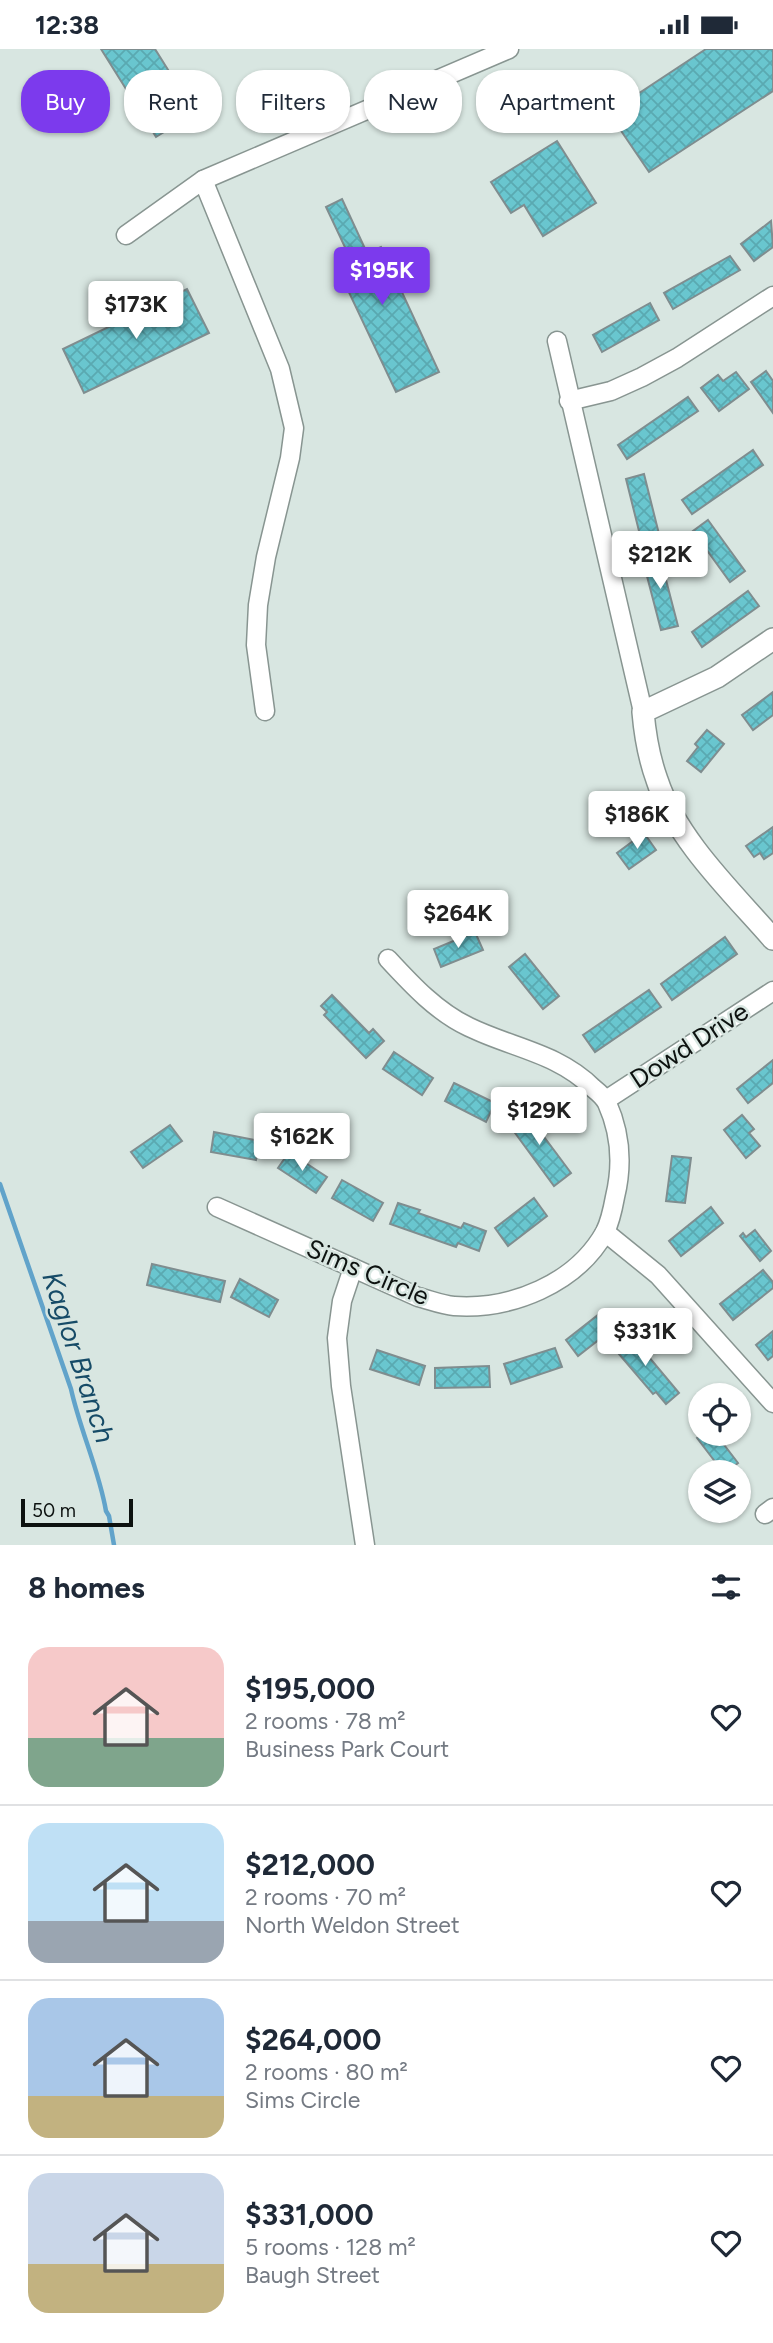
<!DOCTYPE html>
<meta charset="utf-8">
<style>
body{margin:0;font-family:Figtree,sans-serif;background:#f6f6f7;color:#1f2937;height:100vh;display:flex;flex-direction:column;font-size:26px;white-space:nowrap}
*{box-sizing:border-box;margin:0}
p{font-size:23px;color:#747a83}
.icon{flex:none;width:38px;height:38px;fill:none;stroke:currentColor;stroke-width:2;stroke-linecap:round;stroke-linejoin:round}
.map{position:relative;height:1496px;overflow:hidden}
.side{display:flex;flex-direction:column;background:#fff;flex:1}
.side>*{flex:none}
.guide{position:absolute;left:21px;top:21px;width:732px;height:63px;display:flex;gap:14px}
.tools{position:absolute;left:688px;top:1334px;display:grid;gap:14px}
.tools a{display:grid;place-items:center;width:63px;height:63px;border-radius:50%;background:#fff;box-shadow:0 2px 5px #0004;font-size:35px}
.scale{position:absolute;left:21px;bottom:18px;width:112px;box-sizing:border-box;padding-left:7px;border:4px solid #0d1210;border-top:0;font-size:19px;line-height:24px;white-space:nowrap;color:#0d1210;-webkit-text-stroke:5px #d8e6e1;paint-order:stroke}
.price{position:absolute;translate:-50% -60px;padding:0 16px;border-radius:7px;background:#fff;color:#222;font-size:23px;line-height:46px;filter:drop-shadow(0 2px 4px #0008)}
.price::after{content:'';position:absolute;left:50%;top:42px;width:21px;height:16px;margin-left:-10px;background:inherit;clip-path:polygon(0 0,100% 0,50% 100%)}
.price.selected{background:#7c3aed;color:#fff}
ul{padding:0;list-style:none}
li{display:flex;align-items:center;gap:21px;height:175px;padding:0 28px}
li+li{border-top:2px solid #e0e1e3}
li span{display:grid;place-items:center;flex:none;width:196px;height:140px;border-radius:21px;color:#555}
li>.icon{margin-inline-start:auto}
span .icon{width:84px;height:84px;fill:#fffc;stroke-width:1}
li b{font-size:30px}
h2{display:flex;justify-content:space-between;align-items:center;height:84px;padding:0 28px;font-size:30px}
.chip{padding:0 24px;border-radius:28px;background:#fff;box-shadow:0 2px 5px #0004;font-size:24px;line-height:63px}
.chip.selected{background:#7c3aed;color:#fff}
.status{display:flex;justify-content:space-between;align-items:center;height:49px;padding:0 35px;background:#fff;direction:ltr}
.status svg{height:19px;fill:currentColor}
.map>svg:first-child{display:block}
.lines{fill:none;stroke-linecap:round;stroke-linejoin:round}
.stream{stroke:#61a3ca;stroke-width:4.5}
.building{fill:url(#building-cross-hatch);stroke:#7f8d8f;stroke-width:2}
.minor-casing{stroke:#889591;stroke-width:21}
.tertiary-casing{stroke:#889591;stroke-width:24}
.minor{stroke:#fff;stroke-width:18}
.tertiary{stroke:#fff;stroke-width:21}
.labels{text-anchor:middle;stroke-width:5;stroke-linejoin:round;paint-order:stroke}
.street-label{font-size:26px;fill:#0d1210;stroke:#d8e6e1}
.water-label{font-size:28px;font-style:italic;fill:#164b67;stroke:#d8e6e1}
</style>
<div class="status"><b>12:38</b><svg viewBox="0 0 49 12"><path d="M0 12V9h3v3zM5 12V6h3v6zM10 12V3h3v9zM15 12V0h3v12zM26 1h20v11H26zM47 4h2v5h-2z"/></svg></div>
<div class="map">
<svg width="773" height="1496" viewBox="0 0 773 1496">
<defs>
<pattern id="building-cross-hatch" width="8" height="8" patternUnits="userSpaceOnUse" patternTransform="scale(1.75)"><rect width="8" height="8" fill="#69c6cf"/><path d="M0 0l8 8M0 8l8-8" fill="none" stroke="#5aa9b1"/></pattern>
</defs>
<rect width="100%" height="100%" fill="#d8e6e1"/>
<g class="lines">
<path class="stream" d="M0 1135 71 1340C80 1381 99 1421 106 1462L109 1467 114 1496"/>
</g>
<g class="building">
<path d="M101 0H155L195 64 156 88Z"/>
<path d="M706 0H773V42L649 123 609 64Z"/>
<path d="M557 92 596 154 543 187 524 156 511 164 491 133Z"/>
<path d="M342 150 367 204 381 198 439 323 396 343 337 218 351 211 326 158Z"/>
<path d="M771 172 773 198 754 212 741 195Z"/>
<path d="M730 207 740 221 673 260 664 244Z"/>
<path d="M187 240 209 284 84 344 63 300Z"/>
<path d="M650 254 659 271 602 303 593 286Z"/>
<path d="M766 322 773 332V364L751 333Z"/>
<path d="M736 323 749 340 719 362 701 339 718 326 723 332Z"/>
<path d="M688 348 698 362 627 410 618 396Z"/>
<path d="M753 401 763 416 692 465 682 451Z"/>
<path d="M644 425 659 485 641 490 626 430Z"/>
<path d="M708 471 745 522 730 533 693 482Z"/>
<path d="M659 504 678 577 661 581 642 508Z"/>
<path d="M748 542 759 557 702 598 692 583Z"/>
<path d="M773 643V666L753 681 742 666Z"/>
<path d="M707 681 724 695 701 723 687 712 698 698 695 695Z"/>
<path d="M773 778V804L764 810 760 804 754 808 746 797Z"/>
<path d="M644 784 656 801 629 820 617 804Z"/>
<path d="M475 883 483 901 441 918 434 900Z"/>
<path d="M725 888 737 905 672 951 661 935Z"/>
<path d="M525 905 559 947 543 960 509 918Z"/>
<path d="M649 941 661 958 595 1003 583 986Z"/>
<path d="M332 946 369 984 373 980 384 992 366 1009 324 966 327 963 321 957Z"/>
<path d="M394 1003 433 1029 422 1046 383 1020Z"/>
<path d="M773 1011V1034L748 1054 737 1040Z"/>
<path d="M454 1034 495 1054 486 1073 445 1052Z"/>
<path d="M527 1059 536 1071 533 1073 571 1124 554 1137 507 1073Z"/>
<path d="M742 1066 754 1080 749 1084 760 1097 746 1109 724 1081Z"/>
<path d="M170 1076 182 1092 143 1119 131 1103Z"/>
<path d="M214 1083 260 1092 256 1111 211 1103Z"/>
<path d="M289 1103 327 1128 316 1144 278 1119Z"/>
<path d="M672 1107 691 1109 685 1154 666 1152Z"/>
<path d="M342 1131 383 1154 373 1172 332 1149Z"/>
<path d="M534 1149 547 1167 508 1197 495 1179Z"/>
<path d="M398 1154 420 1161 418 1164 461 1179 464 1174 486 1182 479 1202 458 1194 456 1198 390 1175Z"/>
<path d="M711 1158 723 1174 681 1207 669 1192Z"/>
<path d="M755 1181 771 1202 760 1212 740 1187 743 1184 746 1188Z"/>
<path d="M152 1215 225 1232 220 1253 147 1236Z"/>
<path d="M763 1221 773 1233V1239L733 1271 720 1255Z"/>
<path d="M240 1230 278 1251 269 1268 231 1248Z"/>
<path d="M603 1262 615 1278 578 1307 566 1291Z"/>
<path d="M631 1282 640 1293 638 1295 679 1344 666 1355 656 1343 653 1345 612 1297Z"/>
<path d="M773 1282V1307L768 1311 756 1296Z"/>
<path d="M555 1299 562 1318 511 1335 504 1315Z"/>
<path d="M377 1301 425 1317 419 1336 370 1320Z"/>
<path d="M489 1317 490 1338 435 1339V1319Z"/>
<path d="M703 1384H715L738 1414 726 1423H723L697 1389Z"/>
</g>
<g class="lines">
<g class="minor-casing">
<g id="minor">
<path d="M203 131 280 320 294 379 290 409 266 508 258 556 256 596 265 662"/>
<path d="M126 186 203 131 509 0"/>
<path d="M557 292 643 663"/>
<path d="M569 352 611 342 642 328 677 309 773 247"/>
<path d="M606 1051 773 942"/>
<path d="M217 1158 418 1248C430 1251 442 1256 454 1257 511 1261 576 1235 605 1183 610 1173 613 1159 615 1148 623 1115 621 1085 607 1054 604 1048 598 1043 593 1039 558 1004 512 999 469 978 437 963 412 936 388 910"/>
<path d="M605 1183 658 1226 773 1354"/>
<path d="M353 1219 342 1252 337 1289 341 1337 365 1496"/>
<path d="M765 1465 773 1459"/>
</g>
</g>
<g class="tertiary-casing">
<path id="tertiary" d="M773 590 717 628 643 663C645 686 649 709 657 731 676 790 733 844 773 890"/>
</g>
<use href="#minor" class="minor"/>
<use href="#tertiary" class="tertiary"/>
</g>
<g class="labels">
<g class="street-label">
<text transform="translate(689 996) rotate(-33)" y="9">Dowd Drive</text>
<text transform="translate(368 1223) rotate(23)" y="9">Sims Circle</text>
</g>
<g class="water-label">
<text transform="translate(79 1308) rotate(72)" y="10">Kaglor Branch</text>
</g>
</g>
</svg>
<div class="tools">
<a><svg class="icon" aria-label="locate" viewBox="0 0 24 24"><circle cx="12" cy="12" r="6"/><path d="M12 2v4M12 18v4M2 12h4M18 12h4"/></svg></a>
<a><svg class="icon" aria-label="layers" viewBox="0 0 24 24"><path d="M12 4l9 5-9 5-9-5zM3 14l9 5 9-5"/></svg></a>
</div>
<div class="scale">50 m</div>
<b class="price selected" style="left:382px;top:258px">$195K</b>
<b class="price" style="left:136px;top:292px">$173K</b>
<b class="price" style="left:660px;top:542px">$212K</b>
<b class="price" style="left:637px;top:802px">$186K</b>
<b class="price" style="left:458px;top:901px">$264K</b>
<b class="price" style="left:539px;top:1098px">$129K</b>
<b class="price" style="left:302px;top:1124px">$162K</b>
<b class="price" style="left:645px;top:1319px">$331K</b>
<div class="guide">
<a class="chip selected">Buy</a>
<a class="chip">Rent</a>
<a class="chip">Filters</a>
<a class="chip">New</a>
<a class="chip">Apartment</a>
</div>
</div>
<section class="side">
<h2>8 homes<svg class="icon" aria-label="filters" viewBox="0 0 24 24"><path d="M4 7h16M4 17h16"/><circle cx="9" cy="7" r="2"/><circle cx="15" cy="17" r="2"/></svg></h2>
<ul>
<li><span style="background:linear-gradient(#f6c9c9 65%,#7fa58c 0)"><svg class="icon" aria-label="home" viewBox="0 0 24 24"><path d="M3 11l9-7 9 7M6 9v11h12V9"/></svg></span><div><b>$195,000</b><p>2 rooms · 78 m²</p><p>Business Park Court</p></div><svg class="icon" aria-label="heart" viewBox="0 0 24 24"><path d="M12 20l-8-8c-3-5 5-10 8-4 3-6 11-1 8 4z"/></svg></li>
<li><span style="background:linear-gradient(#bfe0f5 70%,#9aa5b1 0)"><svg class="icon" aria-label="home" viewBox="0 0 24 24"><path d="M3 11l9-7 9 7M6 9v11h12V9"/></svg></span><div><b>$212,000</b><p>2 rooms · 70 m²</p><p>North Weldon Street</p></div><svg class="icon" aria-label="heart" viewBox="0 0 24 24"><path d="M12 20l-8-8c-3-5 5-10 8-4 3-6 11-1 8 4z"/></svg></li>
<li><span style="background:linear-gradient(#a9c7e8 70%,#c2b280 0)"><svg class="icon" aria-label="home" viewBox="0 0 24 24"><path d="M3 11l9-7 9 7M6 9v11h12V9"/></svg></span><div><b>$264,000</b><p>2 rooms · 80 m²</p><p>Sims Circle</p></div><svg class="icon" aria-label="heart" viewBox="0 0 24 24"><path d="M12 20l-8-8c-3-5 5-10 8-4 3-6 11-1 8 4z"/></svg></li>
<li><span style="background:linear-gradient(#c9d6e8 65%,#c2b280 0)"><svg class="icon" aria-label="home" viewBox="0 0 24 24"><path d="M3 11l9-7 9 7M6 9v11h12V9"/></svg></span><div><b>$331,000</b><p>5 rooms · 128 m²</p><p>Baugh Street</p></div><svg class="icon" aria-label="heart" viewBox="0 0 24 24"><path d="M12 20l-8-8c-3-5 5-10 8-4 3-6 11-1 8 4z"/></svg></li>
</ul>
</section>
